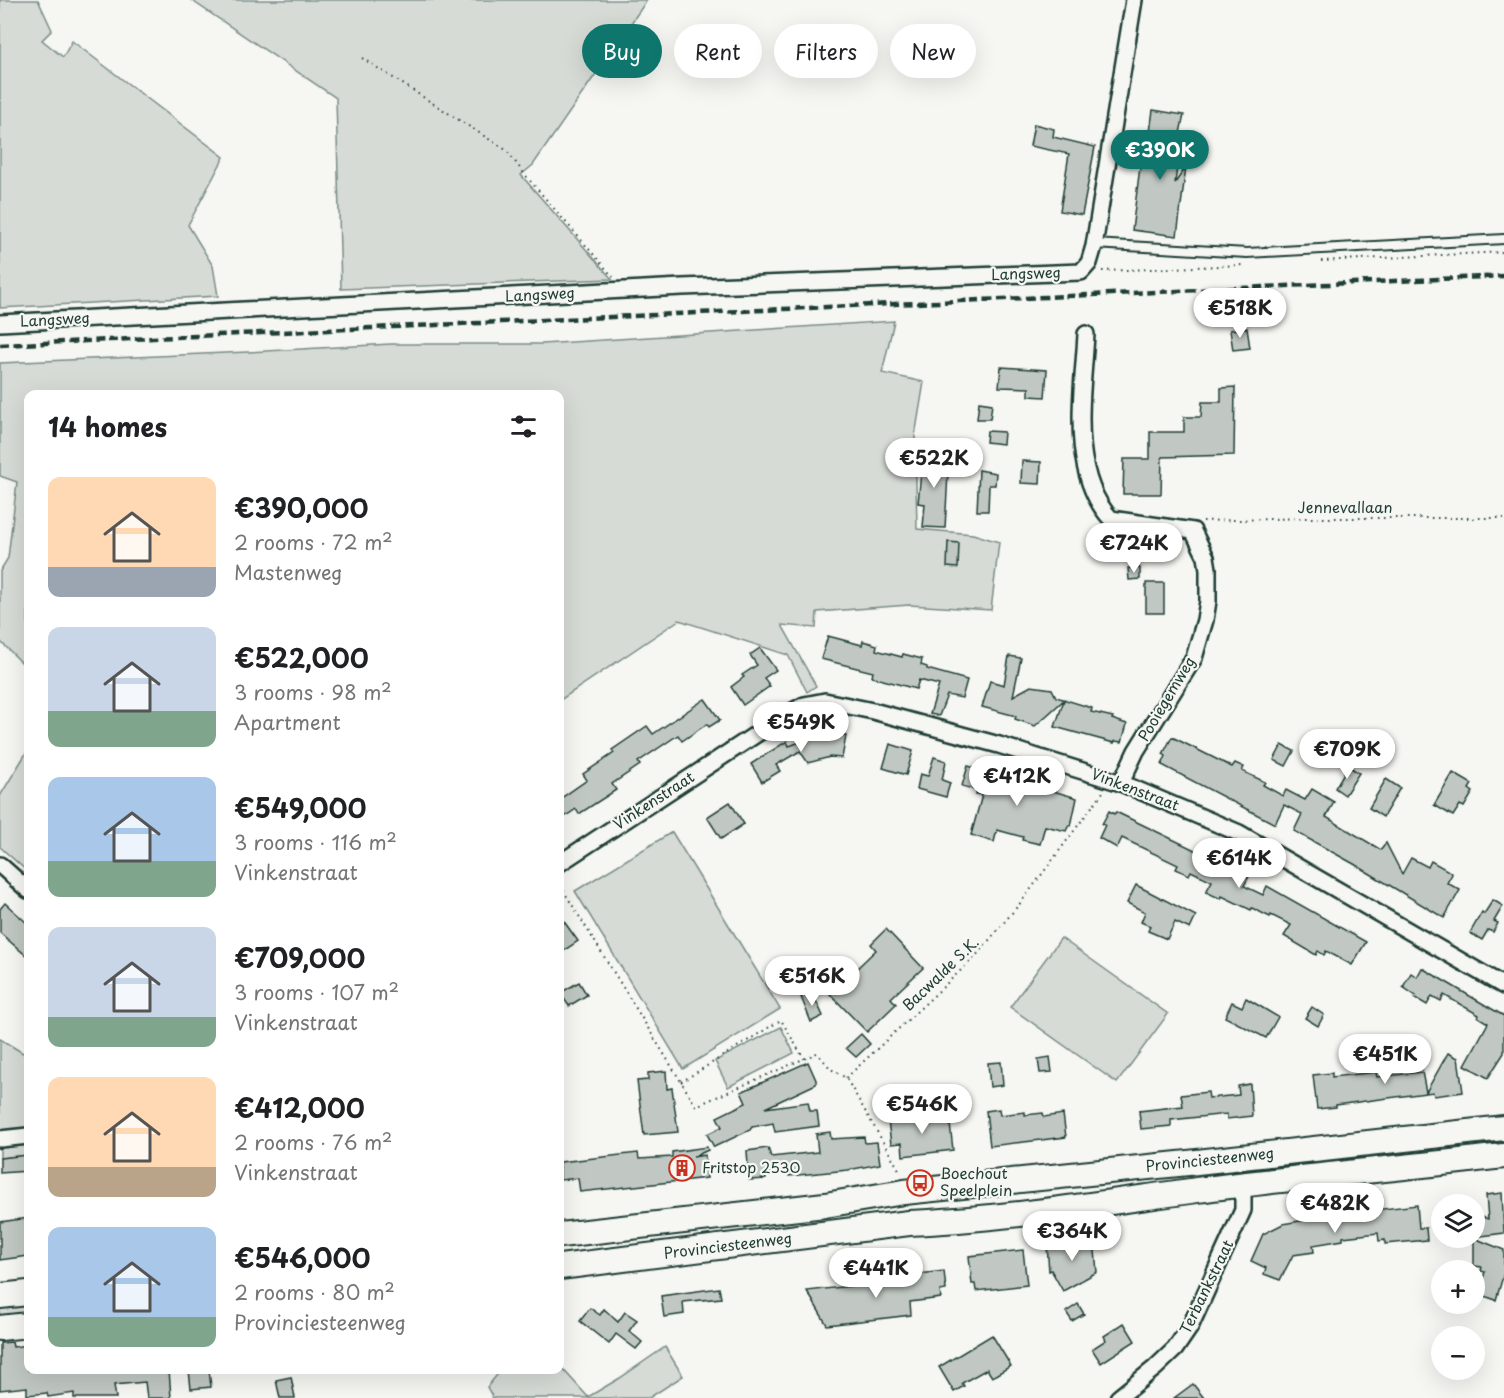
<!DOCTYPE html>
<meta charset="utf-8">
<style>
body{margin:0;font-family:"Playpen Sans",sans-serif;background:#f6f6f6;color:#202124;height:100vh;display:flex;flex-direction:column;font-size:22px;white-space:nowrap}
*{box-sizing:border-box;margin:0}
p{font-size:20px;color:#757577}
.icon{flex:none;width:33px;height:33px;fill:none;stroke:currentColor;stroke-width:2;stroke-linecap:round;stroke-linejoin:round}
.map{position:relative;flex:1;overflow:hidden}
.side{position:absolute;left:24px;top:390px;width:540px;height:984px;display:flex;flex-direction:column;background:#fff;border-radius:12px;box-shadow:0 6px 24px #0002}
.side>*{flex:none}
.top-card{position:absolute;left:582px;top:24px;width:570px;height:54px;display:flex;gap:12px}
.tools{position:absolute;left:1431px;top:1194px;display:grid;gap:12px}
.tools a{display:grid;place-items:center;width:54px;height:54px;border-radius:50%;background:#fff;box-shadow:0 6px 24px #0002;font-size:30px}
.price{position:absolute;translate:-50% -51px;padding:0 14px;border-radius:21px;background:#fff;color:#222;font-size:20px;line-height:39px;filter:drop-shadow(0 2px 3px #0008)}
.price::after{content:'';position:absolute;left:50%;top:36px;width:18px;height:14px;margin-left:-9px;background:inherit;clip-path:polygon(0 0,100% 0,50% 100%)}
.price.on{background:#0f766e;color:#fff}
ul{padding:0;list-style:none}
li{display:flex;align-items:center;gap:18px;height:150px;padding:0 24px}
li span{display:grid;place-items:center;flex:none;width:168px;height:120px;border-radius:12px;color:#555}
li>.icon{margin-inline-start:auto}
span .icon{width:72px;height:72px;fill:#fffc;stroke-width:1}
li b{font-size:26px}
h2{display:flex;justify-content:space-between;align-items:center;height:72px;padding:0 24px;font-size:26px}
.tag{padding:0 21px;border-radius:27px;background:#fff;box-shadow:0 6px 24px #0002;font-size:21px;line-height:54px}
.tag.on{background:#0f766e;color:#fff}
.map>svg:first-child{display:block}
.green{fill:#d6dbd6;stroke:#7a8c85;stroke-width:1.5}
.building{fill:#c1c8c3;stroke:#1f3d34;stroke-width:1.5}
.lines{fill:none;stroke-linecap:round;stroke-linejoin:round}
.lane-casing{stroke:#1f3d34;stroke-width:12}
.street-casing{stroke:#1f3d34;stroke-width:20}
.primary-casing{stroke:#1f3d34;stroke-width:28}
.path{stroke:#1f3d34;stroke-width:2;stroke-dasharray:1.5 4.5;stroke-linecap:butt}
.lane{stroke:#f6f6f2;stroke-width:8}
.street{stroke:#f6f6f2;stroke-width:15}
.primary{stroke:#f6f6f2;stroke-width:24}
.rail{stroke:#1f3d34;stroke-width:4.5;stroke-dasharray:9 4.5;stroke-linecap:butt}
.labels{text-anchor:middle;stroke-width:4.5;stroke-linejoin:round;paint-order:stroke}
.street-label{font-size:15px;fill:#1f3d34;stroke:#f6f6f2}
.poi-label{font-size:15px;fill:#1f3d34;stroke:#f6f6f2;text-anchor:start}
</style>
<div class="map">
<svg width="1504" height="1398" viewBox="0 0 1504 1398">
<rect width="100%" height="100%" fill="#f6f6f2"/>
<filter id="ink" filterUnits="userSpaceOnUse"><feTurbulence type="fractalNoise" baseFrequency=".0167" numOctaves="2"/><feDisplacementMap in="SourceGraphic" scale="12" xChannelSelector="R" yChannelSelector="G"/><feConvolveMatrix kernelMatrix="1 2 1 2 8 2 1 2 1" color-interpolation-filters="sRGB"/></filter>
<g filter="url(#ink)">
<g class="green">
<path d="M0 0H38L52 30 42 40 63 57 72 41 224 157 188 225 213 266 218 296 0 308Z"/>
<path d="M191 0H647L533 165 521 175 612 279 341 289 336 98Z"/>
<path d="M894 321 882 373 924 382 915 436 917 529 973 534 999 542 991 610 909 605 817 612 816 628 782 625 816 686 807 692 788 655 679 620 560 700V394H28V669L0 641V571L8 558 17 482 0 476V363L248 352 391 344H542Z"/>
<path d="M28 750V872L0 847V796Z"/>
<path d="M672 832 780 1009 683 1069 575 891Z"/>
<path d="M1061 938 1168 1014 1117 1083 1010 1007Z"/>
<path d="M781 1027 794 1053 728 1087 715 1061Z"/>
<path d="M0 1039 28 1056V1131L0 1133Z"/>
<path d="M28 1141V1155L0 1158V1143Z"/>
<path d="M28 1302V1315L0 1318V1305Z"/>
<path d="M665 1347 683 1376 649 1398H493L487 1387 501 1370H560V1366L588 1397 620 1378Z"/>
</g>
<g class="building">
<path d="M1153 110 1184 115 1180 133H1171L1167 158 1178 159 1175 183 1186 167 1177 236 1132 230 1141 159 1151 160 1155 140 1149 139Z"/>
<path d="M1034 124 1054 129 1053 137 1095 147 1082 215 1060 211 1069 154 1030 146Z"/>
<path d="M1247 328 1250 348 1233 350 1230 330Z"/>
<path d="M1001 367 1047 370 1045 397 1029 396V388L999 387Z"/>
<path d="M1235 387 1234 455 1162 457 1161 494H1123L1124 459H1150V432H1184V417H1201L1202 402H1221V388Z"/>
<path d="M979 402 992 404 990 419H977Z"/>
<path d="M987 431 1004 432 1003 444 986 442Z"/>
<path d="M923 452 949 455 945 528 923 527 925 504 918 503Z"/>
<path d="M1022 461 1041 462 1040 484 1021 483Z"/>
<path d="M979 470 996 473 995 485H989L988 511H977Z"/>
<path d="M948 542 959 543 958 568 947 567Z"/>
<path d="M1128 568H1140V579L1129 580Z"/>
<rect x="1146" y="583" width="18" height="30"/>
<path d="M828 636 862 645 863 641 877 645 876 650 902 657 903 654 922 659 921 665 927 667V669L967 680 962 698 947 695 939 716 930 714 939 685 919 680 916 689 872 677 873 672 821 659Z"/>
<path d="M760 648 776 670 764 678 770 686 743 705 731 687 744 677 742 675 757 665 750 655Z"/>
<path d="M1009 656 1021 658 1013 696 1031 686 1052 689 1056 697 1092 708 1091 712 1113 717 1112 719 1127 724 1122 742 1115 741 1114 743 1055 727 1064 700 1035 726 1015 719 1016 716 982 707 990 681 1004 685Z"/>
<path d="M705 699 720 720 709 727 707 724 682 741 678 735 638 762 640 765 612 784 616 790 579 814 576 809 560 820V799L587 780 583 774 614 753 612 750 647 726 653 734Z"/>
<path d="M825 733 846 736 842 758 830 757 808 763 800 751 776 765 780 771 762 782 751 764 787 741 789 746Z"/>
<path d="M1172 737 1232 767 1235 763 1244 767 1242 771 1265 782 1263 785 1283 796 1286 790 1305 800 1312 789 1334 802 1326 817 1381 850 1386 843 1402 874 1411 858 1428 867 1431 861 1447 870 1452 874 1447 883 1460 890 1444 918 1354 864 1294 831 1302 814 1284 805 1275 824 1162 765 1166 756 1163 754Z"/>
<path d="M890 744 913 751 906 775 883 768Z"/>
<path d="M1282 745 1294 751 1286 766 1274 760Z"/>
<path d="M934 757 946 761 942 780 950 783 946 797 917 789 920 774 928 776Z"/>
<path d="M968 766 1077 798 1071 826 1069 825 1066 831 1045 826 1040 844 1022 840 1023 837 997 830 994 842 971 835 982 795 976 794 977 790 962 786Z"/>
<path d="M1348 766 1359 773 1345 795 1335 788Z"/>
<path d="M1453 773 1472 784 1469 789 1473 792 1464 807 1460 805 1453 816 1434 805Z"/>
<path d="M1386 779 1400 788 1383 817 1369 808Z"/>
<path d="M730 802 744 824 721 839 707 817Z"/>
<path d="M1109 811 1114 814 1116 812 1249 876 1244 886 1263 895 1267 886 1366 942 1352 965 1326 951 1324 955 1318 951 1316 955 1284 936 1291 925 1271 915 1270 917 1252 908 1251 910 1222 896 1221 899 1206 892 1212 881 1191 871 1189 875 1176 869 1178 865 1122 838 1117 848 1099 838 1105 825 1102 824Z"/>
<path d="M1136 885 1196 916 1190 929 1175 922 1167 939 1148 931 1150 926 1141 922 1145 912 1127 903Z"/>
<path d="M1493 900 1503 906 1494 921 1498 923 1493 932 1488 930 1482 940 1470 933 1482 912 1484 914Z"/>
<path d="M5 903 28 924V957L0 933V909Z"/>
<path d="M560 916 578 941 560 953Z"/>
<path d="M886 929 923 968 891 998 896 1004 867 1032 830 994 876 950 871 944Z"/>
<path d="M1422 968 1504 1016V1053L1488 1078 1465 1065 1488 1023 1478 1017 1479 1015 1444 995 1441 1001 1432 996 1427 1005 1415 998 1416 996 1403 987 1411 973 1417 977Z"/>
<path d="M579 982 587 995 569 1006 560 993Z"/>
<path d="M812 992 823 1016 811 1022 801 997Z"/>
<path d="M1246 998 1278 1017 1266 1038 1225 1017 1232 1002 1242 1007Z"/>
<path d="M1312 1007 1324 1015 1318 1026 1305 1018Z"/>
<path d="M861 1034 870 1044 856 1057 846 1048Z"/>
<path d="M1448 1053 1458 1058 1463 1092 1434 1096 1433 1092 1336 1105V1107L1317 1109 1313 1075 1332 1073V1077L1376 1072 1377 1077 1422 1072 1426 1092Z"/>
<path d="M1050 1057 1052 1072 1040 1073 1038 1059Z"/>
<path d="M808 1062 816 1080V1084L765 1108 808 1102 810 1111H817L819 1126 775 1132 773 1123 752 1127 750 1130 714 1147 707 1134 722 1127 717 1117 746 1103 741 1092Z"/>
<path d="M1001 1062 1003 1085 990 1087 988 1063Z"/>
<path d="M666 1071 667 1089 672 1088 678 1132 644 1135 637 1081 648 1080V1073Z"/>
<path d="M1250 1084 1252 1116 1227 1119V1114L1171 1120V1126L1141 1129 1139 1111 1183 1106 1181 1095 1208 1092 1209 1098 1239 1095 1238 1086Z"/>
<path d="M999 1109 1000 1115 1025 1112V1115L1043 1113 1044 1117 1063 1114 1066 1137 990 1146 986 1111Z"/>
<path d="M949 1115 953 1150 903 1156 902 1143 891 1144 888 1121Z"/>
<path d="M830 1132 831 1139 864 1137 865 1143 877 1142 880 1164 848 1170 789 1176V1171L765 1173 766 1179 749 1180 747 1151 768 1148 771 1157 818 1152 816 1134Z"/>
<path d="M707 1147 708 1150 693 1157 705 1155 707 1178 580 1192 578 1178 560 1180V1162L638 1153 639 1159 672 1157V1152Z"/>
<path d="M28 1155V1171L0 1173V1158Z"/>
<path d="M1502 1193 1504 1233 1474 1237V1214L1488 1219 1486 1195Z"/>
<path d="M1417 1205 1419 1228H1426L1427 1240 1385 1244V1240L1379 1241 1378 1233 1343 1237V1240L1313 1245 1314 1252 1293 1255 1280 1280 1264 1274 1266 1268 1251 1261 1263 1234 1283 1224 1305 1220 1304 1218Z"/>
<path d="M28 1218V1256L0 1260V1222Z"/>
<path d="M1474 1238 1504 1250V1273L1496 1300 1478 1294 1485 1272 1481 1271 1482 1267 1474 1266Z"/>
<path d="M1094 1240 1097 1272 1063 1291 1051 1270 1049 1271 1047 1245Z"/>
<path d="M1023 1250 1027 1285 976 1291 975 1284H972L969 1256Z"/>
<path d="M944 1271 946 1290 940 1291 941 1298 910 1302 911 1315 827 1325 807 1291 919 1278V1274Z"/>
<path d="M719 1288 721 1298 683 1302 684 1314 664 1317 661 1296Z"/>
<path d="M1078 1304 1084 1314 1072 1321 1066 1312Z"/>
<path d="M590 1308 600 1315 604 1309 618 1322 625 1312 637 1320 629 1331 642 1342 636 1349 616 1334 609 1344 580 1321Z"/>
<path d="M1124 1323 1135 1341 1101 1363 1092 1349 1106 1340 1104 1336Z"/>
<path d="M992 1335 1011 1366 992 1377 987 1369 962 1383 964 1386 954 1392 939 1367Z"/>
<path d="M12 1342 13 1347 28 1345V1370H169L171 1398H147L145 1382 114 1385 116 1398H74V1393L48 1397 47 1393 27 1395V1387L0 1390V1343Z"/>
<path d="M189 1370H209L211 1387 191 1389Z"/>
<path d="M291 1377 295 1398H280L276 1380Z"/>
<path d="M1193 1384 1204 1398H1174Z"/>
</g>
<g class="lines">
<g class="lane-casing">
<path id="lane" d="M1094 244 1247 253 1504 239"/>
</g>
<g class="street-casing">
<g id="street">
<path d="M0 323 682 287 1081 272 1089 263 1094 246 1134 0"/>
<path d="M1086 334C1083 393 1068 472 1111 519L1193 531 1206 557 1208 569V601L1205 620 1194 658 1136 751 1121 783"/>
<path d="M560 863 784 716 804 705 825 701 873 711 999 745 1121 783 1239 833 1504 986"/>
<path d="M0 865 28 890"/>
<path d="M0 1139 28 1136"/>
<path d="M1118 1398 1155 1368 1175 1349 1190 1327 1243 1210V1185"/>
</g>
</g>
<g class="primary-casing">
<g id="primary">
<path d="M560 1235 825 1205 904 1192 1188 1163 1504 1128"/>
<path d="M560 1267 909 1223C1006 1219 1102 1203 1197 1190 1299 1177 1402 1168 1504 1156"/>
<path d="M0 1296 28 1293"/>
<path d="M0 1328 28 1325"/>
</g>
</g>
<g class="path">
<path d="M362 58 506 150 526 176 613 277"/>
<path d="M1321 261 1504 252"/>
<path d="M1102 271 1243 265"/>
<path d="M1203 521 1305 518H1504"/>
<path d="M560 885 696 1106 817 1053 831 1069 846 1078 901 1173"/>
<path d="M846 1078 975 957 1022 901 1103 792"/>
<path d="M681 1082 781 1020 804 1059"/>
</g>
<use href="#lane" class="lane"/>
<use href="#street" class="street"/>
<use href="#primary" class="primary"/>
<path class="rail" d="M0 345 1504 276"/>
</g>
</g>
<defs>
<g id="building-ring" transform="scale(1.35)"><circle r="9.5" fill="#f6f6f2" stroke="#c8321e" stroke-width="1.5"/><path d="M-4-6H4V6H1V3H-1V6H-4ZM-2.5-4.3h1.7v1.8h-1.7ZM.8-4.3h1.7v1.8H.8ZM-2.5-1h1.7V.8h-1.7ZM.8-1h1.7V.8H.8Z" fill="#c8321e"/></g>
<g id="bus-ring" transform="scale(1.35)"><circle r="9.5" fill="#f6f6f2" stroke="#c8321e" stroke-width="1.5"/><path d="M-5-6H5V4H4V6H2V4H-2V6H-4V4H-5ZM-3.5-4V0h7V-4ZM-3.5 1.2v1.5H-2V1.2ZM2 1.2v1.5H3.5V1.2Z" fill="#c8321e"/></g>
</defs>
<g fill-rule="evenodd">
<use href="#building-ring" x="682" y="1168"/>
<use href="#bus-ring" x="920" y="1183"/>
</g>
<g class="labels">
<g class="street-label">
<text transform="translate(1026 274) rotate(-2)" y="5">Langsweg</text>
<text transform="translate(540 295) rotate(-3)" y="5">Langsweg</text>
<text transform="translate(55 320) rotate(-3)" y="5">Langsweg</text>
<text x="1345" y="513">Jennevallaan</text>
<text transform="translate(1167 699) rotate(-59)" y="5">Pooiegemweg</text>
<text transform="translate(1135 790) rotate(21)" y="5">Vinkenstraat</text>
<text transform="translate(654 801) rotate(-33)" y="5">Vinkenstraat</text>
<text transform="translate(941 974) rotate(-44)" y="5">Bacwalde S.K.</text>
<text transform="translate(1210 1160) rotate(-6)" y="5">Provinciesteenweg</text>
<text transform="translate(728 1246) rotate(-7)" y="5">Provinciesteenweg</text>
<text transform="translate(1207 1287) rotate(-64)" y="5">Terbankstraat</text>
</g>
<g class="poi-label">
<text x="702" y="1173">Fritstop 2530</text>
<text x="940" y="1179">Boechout<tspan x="940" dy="17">Speelplein</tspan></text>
</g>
</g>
</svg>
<div class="tools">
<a><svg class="icon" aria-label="layers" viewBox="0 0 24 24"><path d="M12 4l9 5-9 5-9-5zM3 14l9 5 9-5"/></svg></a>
<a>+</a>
<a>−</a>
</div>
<b class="price on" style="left:1160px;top:181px">€390K</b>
<b class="price" style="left:1240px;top:339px">€518K</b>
<b class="price" style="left:934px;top:489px">€522K</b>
<b class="price" style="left:1134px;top:574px">€724K</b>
<b class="price" style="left:801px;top:753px">€549K</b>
<b class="price" style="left:1347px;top:780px">€709K</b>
<b class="price" style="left:1017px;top:807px">€412K</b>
<b class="price" style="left:1239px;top:889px">€614K</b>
<b class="price" style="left:812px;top:1007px">€516K</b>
<b class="price" style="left:1385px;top:1085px">€451K</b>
<b class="price" style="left:922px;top:1135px">€546K</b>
<b class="price" style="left:1335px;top:1234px">€482K</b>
<b class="price" style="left:1072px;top:1262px">€364K</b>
<b class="price" style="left:876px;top:1299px">€441K</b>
<div class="top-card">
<a class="tag on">Buy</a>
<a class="tag">Rent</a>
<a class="tag">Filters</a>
<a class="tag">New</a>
</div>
<section class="side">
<h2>14 homes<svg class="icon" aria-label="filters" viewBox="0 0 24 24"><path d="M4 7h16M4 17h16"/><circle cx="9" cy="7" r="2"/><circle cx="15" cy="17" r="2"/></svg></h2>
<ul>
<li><span style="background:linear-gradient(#ffd9b3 75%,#9aa5b1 0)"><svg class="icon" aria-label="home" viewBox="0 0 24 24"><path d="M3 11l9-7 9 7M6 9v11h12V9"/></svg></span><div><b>€390,000</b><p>2 rooms · 72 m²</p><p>Mastenweg</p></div></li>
<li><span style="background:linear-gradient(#c9d6e8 70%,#7fa58c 0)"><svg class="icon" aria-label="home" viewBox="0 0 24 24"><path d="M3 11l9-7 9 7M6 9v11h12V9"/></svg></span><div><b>€522,000</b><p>3 rooms · 98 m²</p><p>Apartment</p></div></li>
<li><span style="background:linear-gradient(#a9c7e8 70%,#7fa58c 0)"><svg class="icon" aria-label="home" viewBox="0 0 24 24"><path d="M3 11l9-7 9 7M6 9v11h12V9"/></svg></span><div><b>€549,000</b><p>3 rooms · 116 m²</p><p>Vinkenstraat</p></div></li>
<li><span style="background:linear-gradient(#c9d6e8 75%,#7fa58c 0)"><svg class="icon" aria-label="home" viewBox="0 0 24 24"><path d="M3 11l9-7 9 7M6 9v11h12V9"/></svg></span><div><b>€709,000</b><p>3 rooms · 107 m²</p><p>Vinkenstraat</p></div></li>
<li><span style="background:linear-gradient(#ffd9b3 75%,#b9a48a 0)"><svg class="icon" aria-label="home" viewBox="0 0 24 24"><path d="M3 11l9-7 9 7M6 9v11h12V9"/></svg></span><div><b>€412,000</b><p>2 rooms · 76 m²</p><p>Vinkenstraat</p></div></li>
<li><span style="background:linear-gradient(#a9c7e8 75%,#7fa58c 0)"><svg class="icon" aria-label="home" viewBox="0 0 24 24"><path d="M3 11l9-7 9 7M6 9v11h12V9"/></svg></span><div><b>€546,000</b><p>2 rooms · 80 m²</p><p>Provinciesteenweg</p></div></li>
</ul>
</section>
</div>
